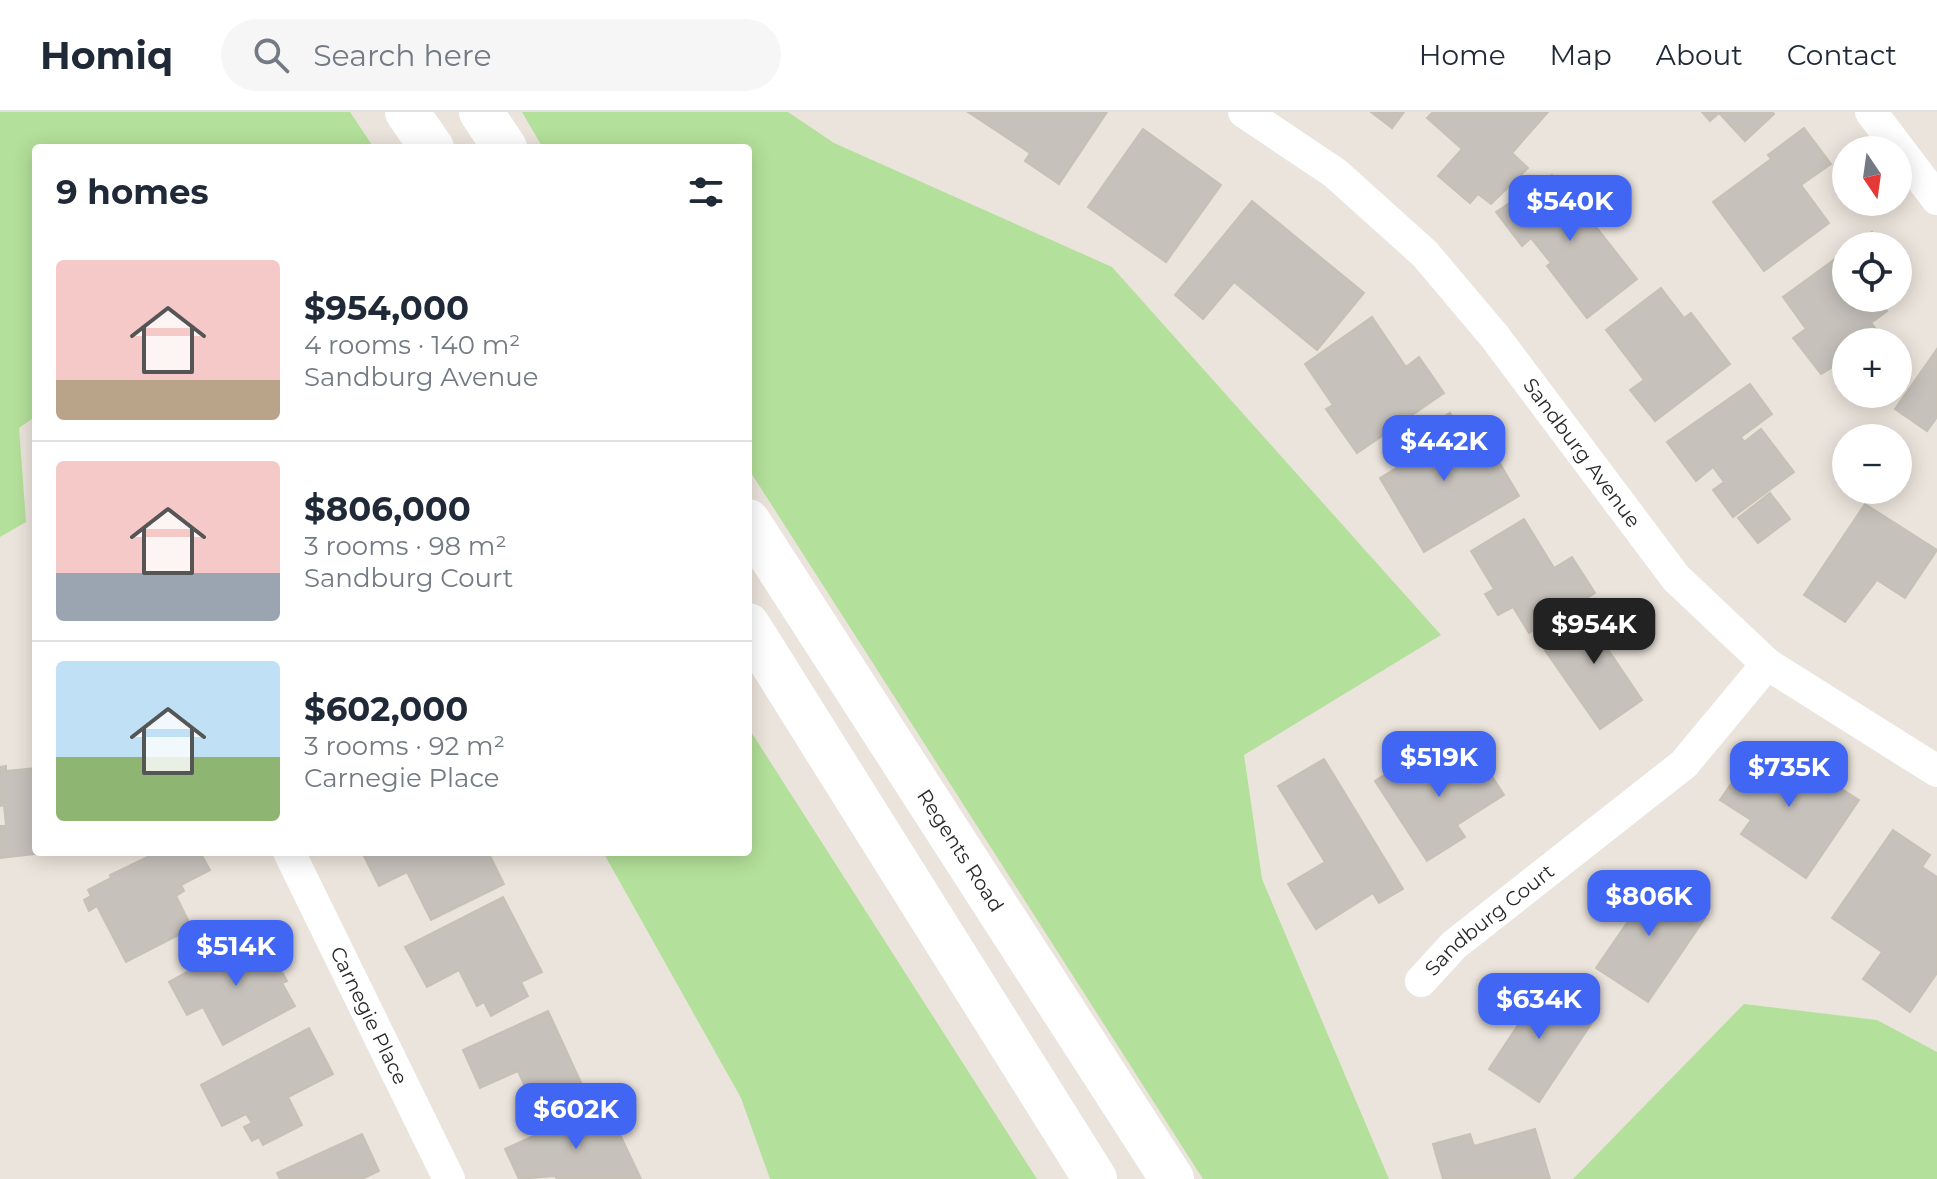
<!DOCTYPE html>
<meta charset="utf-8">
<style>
body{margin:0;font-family:Montserrat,sans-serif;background:#f6f6f7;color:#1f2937;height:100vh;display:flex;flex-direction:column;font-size:30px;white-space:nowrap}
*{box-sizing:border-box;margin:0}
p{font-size:26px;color:#747a83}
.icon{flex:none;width:44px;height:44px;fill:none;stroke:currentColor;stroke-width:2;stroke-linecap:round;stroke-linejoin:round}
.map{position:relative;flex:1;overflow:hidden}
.drawer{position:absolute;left:32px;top:32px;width:720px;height:712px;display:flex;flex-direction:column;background:#fff;border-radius:8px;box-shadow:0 4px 20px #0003}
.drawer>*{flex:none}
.needle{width:52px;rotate:167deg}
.buttons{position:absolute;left:1832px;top:24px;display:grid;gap:16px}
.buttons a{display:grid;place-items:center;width:80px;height:80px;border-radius:50%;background:#fff;box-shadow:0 4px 20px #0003;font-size:40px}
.price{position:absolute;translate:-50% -68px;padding:0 18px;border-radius:16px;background:#4166f3;color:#fff;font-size:26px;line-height:52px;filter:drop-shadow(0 2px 4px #0008)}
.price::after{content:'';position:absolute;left:50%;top:48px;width:24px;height:18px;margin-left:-12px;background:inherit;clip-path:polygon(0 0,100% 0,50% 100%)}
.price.on{background:#222;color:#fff}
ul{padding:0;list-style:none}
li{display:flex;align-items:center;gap:24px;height:200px;padding:0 24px}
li+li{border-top:2px solid #e0e1e3}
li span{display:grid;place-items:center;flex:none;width:224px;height:160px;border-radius:8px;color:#555}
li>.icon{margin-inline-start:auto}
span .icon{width:96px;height:96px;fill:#fffc;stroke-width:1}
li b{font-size:34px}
h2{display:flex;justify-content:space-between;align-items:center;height:96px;padding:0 24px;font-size:34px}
header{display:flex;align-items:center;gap:48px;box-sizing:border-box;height:112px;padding:0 40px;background:#fff;border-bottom:2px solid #e0e1e3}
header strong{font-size:38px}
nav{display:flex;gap:44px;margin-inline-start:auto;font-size:28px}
.search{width:560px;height:72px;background:#f6f6f7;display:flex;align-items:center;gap:20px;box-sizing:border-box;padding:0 28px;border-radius:44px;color:#747a83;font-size:30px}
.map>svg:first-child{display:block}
.green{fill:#b3e09a}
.building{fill:#c6c1bb;stroke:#c6c0b5;stroke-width:2}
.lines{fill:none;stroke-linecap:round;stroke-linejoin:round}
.minor{stroke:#fff;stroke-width:32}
.secondary{stroke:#fff;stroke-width:44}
.labels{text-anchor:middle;stroke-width:7;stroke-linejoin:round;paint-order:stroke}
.street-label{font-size:20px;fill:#292929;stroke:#fff}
</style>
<header>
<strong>Homiq</strong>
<div class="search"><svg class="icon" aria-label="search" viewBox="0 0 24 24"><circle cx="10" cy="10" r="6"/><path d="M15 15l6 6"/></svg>Search here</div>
<nav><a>Home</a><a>Map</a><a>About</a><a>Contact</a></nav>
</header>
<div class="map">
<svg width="1937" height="1067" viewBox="0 0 1937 1067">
<rect width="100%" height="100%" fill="#ebe4dc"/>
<g class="green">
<path d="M0 0H350L374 36H36V304L19 316 26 410 0 425Z"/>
<path d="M522 0H788L834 31 1112 155 1441 523 1244 643 1262 767 1389 1067H1203L748 356V36H543Z"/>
<path d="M748 615 1037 1067H770L741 986 603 740H748Z"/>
<path d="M1744 892 1877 908 1937 940V1067H1573Z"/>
</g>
<g class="building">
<path d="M968 0H1107L1059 72 1025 49 1030 41Z"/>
<path d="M1371 0H1404L1392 16Z"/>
<path d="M1433 0H1548L1512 41 1528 56 1491 92 1478 82 1470 91 1438 64 1462 37 1427 6Z"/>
<path d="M1702 0H1772L1774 2 1745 29 1719 1 1710 9Z"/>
<path d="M1804 16 1831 52 1801 73 1829 111 1764 159 1713 90 1771 47 1768 43Z"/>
<path d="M1143 17 1221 73 1166 150 1088 95Z"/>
<path d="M1552 63 1571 87 1574 85 1579 91 1592 81 1607 101 1593 111 1637 167 1587 206 1547 154 1551 151 1531 126 1522 134 1496 100Z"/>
<path d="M1252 89 1364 181 1317 238 1234 170 1203 207 1175 183Z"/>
<path d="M1872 120 1882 134H1853Z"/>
<path d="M1846 139V186H1878L1887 199 1871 211 1880 222 1869 230H1846V247L1821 262 1793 226 1806 217 1783 185Z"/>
<path d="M1661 176 1684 206 1691 201 1730 252 1655 309 1630 278 1644 268 1606 218Z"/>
<path d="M1372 205 1406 255 1419 245 1444 281 1357 341 1326 297 1333 293 1305 252Z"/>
<path d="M1937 237V305L1927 319 1895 297Z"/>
<path d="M1750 272 1772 302 1741 325 1744 330 1761 317 1794 360 1733 405 1713 378 1724 370 1713 355 1696 369 1667 330Z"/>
<path d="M1450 301 1481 354 1496 345 1519 384 1424 440 1380 366 1398 355 1388 338Z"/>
<path d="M1770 381 1790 407 1758 431 1738 406Z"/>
<path d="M1865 392 1937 438 1905 486 1877 468 1845 510 1804 483Z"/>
<path d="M1524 407 1554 456 1572 445 1595 481 1529 521 1513 495 1498 503 1485 482 1494 477 1471 439Z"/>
<path d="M1605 491 1627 522 1607 536 1642 588 1600 617 1542 534Z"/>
<path d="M1473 635 1504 683 1457 713 1465 725 1427 749 1375 669 1416 642 1429 663Z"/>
<path d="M1774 635 1859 688 1806 766 1741 722 1751 708 1720 688 1750 644 1762 652Z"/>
<path d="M1324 647 1403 777 1379 791 1373 781 1316 817 1288 772 1325 750 1278 674Z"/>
<path d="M6 654V659L36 656V740H53L0 746V714H6L4 693 0 694V655Z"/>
<path d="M1893 718 1930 743 1922 755 1937 765V861L1910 900 1863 867 1882 840 1832 806Z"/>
<path d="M158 740H200L210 758 181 773 184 779 176 784 192 816 126 850 97 794 89 799 84 788 91 784 88 778 111 766 110 763Z"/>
<path d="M362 740H488L504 772 431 808 407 760 379 774Z"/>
<path d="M1640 763 1705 806 1648 890 1596 856 1629 808 1616 799Z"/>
<path d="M503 785 542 860 521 870 528 884 491 904 484 890 477 894 459 858 427 875 405 835Z"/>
<path d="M260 820 287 869 282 871 295 894 223 933 203 895 187 903 169 870 211 847 206 839 220 831 225 839Z"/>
<path d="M1528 867 1593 909 1539 990 1489 957 1522 907 1508 898Z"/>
<path d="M548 899 583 975 535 997 518 959 480 976 463 938Z"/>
<path d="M309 916 333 962 288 985 302 1013 263 1033 259 1025 252 1029 244 1015 252 1011 246 1002 222 1014 201 973Z"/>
<path d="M605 991 641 1067H557L555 1064 519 1067 505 1037Z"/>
<path d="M1535 1017 1550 1067H1443L1433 1032 1470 1022 1474 1034Z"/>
<path d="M362 1022 379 1059 362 1067H280L277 1061Z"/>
</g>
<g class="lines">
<g class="minor">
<path id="s1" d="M1244 0 1335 61 1425 142 1495 225 1676 466 1767 552 1937 659"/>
<path d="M1871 0 1937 87"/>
<path id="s2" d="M289 740 449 1067"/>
<path id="s3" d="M1421 869 1454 833 1684 652 1767 552"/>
</g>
<g class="secondary">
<path d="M407 0 432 36"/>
<path d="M481 0 505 36"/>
<path id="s4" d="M748 409 1172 1067"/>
<path d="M748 513 1095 1067"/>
</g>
</g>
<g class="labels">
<g class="street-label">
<text dy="7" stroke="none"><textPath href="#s1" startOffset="484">Sandburg Avenue</textPath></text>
<text dy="7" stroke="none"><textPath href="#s4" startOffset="392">Regents Road</textPath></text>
<text dy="7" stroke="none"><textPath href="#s3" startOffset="92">Sandburg Court</textPath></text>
<text dy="7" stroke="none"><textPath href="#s2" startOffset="182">Carnegie Place</textPath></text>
</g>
</g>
</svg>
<div class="buttons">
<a><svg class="needle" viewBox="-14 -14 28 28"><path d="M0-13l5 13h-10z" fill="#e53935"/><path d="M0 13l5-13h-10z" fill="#747a83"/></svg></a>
<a><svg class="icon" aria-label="locate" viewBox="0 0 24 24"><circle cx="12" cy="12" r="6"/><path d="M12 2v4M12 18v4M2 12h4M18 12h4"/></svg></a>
<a>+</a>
<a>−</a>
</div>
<b class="price" style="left:1570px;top:131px">$540K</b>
<b class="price" style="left:1444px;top:371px">$442K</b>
<b class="price on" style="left:1594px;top:554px">$954K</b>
<b class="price" style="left:1439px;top:687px">$519K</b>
<b class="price" style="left:1789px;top:697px">$735K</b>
<b class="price" style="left:1649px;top:826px">$806K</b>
<b class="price" style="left:236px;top:876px">$514K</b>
<b class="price" style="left:1539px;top:929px">$634K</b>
<b class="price" style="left:576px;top:1039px">$602K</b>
<section class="drawer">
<h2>9 homes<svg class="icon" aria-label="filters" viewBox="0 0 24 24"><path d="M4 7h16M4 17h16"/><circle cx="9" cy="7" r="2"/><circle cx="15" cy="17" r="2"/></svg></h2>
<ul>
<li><span style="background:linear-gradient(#f6c9c9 75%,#b9a48a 0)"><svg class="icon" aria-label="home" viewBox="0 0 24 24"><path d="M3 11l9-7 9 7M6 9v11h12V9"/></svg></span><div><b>$954,000</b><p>4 rooms · 140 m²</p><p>Sandburg Avenue</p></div></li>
<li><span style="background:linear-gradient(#f6c9c9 70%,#9aa5b1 0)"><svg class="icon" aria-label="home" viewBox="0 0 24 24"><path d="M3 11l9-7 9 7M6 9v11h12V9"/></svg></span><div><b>$806,000</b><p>3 rooms · 98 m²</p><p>Sandburg Court</p></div></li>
<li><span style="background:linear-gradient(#bfe0f5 60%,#8fb573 0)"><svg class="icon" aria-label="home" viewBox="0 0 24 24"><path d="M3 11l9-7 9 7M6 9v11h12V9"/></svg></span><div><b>$602,000</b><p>3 rooms · 92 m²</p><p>Carnegie Place</p></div></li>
</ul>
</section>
</div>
